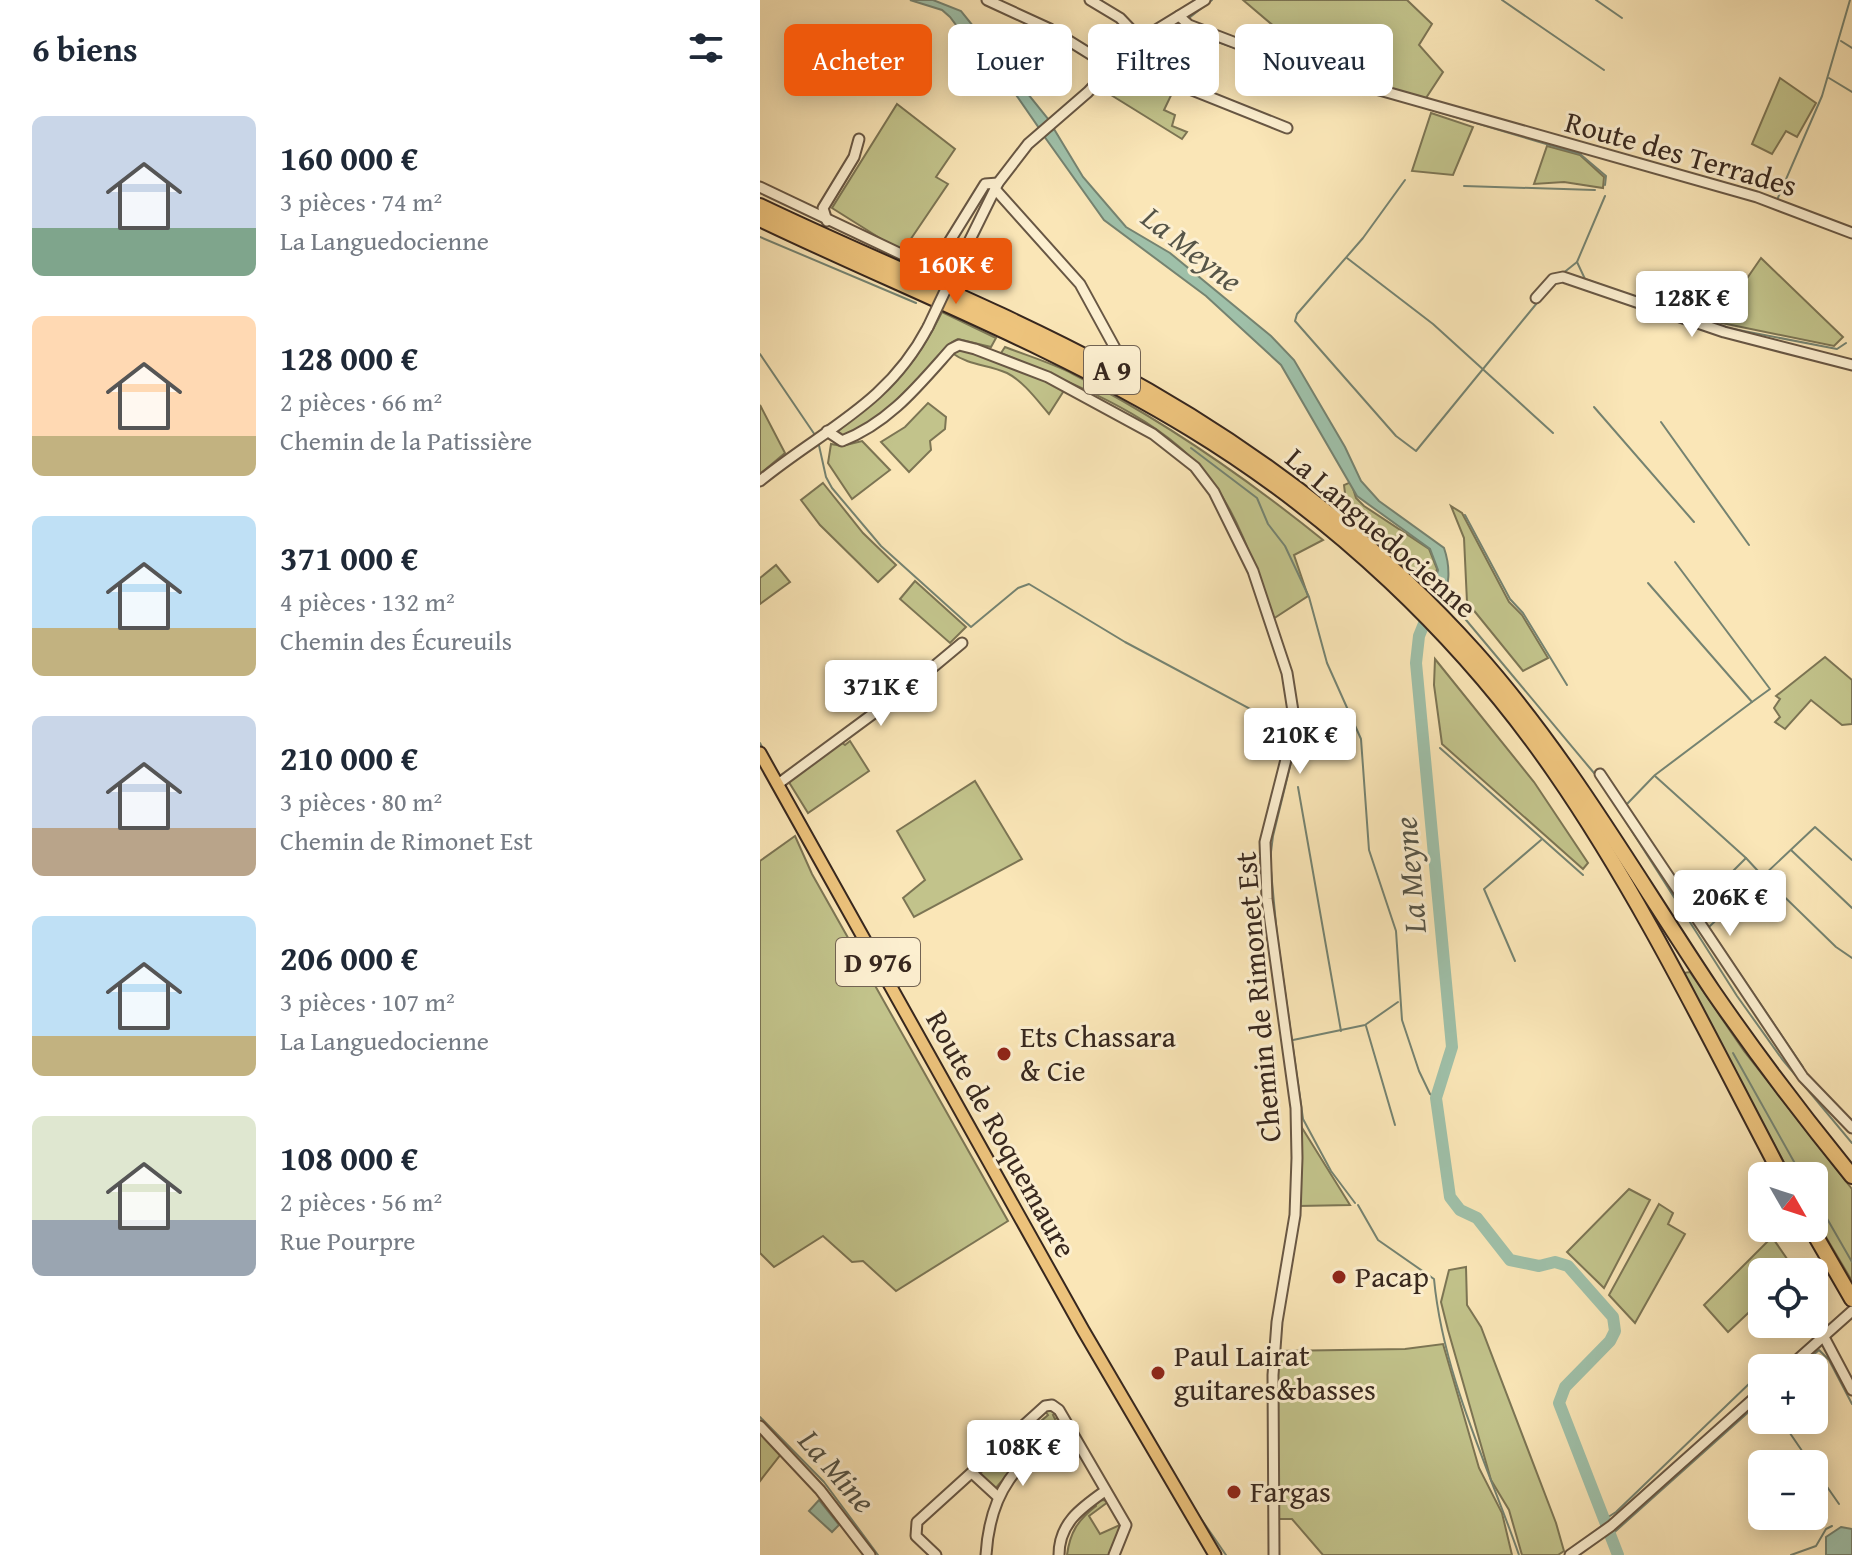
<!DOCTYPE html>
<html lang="fr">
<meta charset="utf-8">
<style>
body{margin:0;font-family:"Gentium Book Plus",serif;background:#f2f2f3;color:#1f2937;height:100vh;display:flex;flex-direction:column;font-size:30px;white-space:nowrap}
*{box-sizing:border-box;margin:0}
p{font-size:26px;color:#747a83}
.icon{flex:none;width:44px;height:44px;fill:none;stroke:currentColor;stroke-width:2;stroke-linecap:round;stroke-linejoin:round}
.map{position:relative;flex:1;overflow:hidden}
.drawer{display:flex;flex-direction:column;background:#fff;width:760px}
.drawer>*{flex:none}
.guide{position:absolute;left:24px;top:24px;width:760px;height:72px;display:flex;gap:16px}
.needle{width:52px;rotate:129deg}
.fabs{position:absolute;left:988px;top:1162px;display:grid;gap:16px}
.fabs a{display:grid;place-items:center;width:80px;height:80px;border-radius:12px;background:#fff;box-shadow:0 4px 20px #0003;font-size:40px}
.price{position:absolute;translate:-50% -68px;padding:0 18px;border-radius:8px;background:#fff;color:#222;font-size:26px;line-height:52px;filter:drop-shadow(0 2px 4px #0008)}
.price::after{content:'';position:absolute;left:50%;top:48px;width:24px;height:18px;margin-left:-12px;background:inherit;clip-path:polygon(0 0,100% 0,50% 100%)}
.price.current{background:#ea580c;color:#fff}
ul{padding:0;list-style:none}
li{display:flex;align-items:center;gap:24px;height:200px;padding:0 32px}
li span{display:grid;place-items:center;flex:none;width:224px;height:160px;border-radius:12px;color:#555}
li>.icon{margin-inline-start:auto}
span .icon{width:96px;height:96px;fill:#fffc;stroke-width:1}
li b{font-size:34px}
h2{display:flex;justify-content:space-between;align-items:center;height:96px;padding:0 32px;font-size:34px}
.pill{padding:0 28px;border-radius:12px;background:#fff;box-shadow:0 4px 20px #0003;font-size:28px;line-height:72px}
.pill.current{background:#ea580c;color:#fff}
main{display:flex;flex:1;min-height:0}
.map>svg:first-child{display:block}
.green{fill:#c2c38b;stroke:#7c7554;stroke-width:2}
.water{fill:#9fc0a9;stroke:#758371;stroke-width:2}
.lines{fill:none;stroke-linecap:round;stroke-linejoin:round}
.stream{stroke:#758371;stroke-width:2}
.river{stroke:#9fc0a9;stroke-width:12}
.minor-casing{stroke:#685744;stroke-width:13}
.major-casing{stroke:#37271e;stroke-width:15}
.highway-casing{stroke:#37271e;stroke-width:18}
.minor{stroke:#fcefd0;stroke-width:9}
.major{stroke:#edc37c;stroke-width:11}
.highway{stroke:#edc37c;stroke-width:14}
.minor-bridge-casing{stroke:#685744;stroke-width:13;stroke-linecap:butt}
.minor-bridge{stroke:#fcefd0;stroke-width:9}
.poi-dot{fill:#8f2418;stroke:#fcefd0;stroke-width:3}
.labels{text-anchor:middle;stroke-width:6;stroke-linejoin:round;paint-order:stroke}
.shield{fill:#fcefd0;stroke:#726353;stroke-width:2}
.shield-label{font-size:28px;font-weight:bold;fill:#37271e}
.street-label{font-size:30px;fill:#37271e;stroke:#fcefd0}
.poi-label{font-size:30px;fill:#37271e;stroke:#fcefd0;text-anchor:start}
.water-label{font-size:32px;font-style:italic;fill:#565548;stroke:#fcefd0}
</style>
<main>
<section class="drawer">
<h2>6 biens<svg class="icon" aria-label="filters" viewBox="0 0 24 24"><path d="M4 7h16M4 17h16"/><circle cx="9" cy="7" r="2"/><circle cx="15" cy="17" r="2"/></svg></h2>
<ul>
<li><span style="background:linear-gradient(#c9d6e8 70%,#7fa58c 0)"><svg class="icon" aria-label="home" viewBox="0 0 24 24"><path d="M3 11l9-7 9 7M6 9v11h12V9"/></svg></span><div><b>160 000 €</b><p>3 pièces · 74 m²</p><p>La Languedocienne</p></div></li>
<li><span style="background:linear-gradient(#ffd9b3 75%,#c2b280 0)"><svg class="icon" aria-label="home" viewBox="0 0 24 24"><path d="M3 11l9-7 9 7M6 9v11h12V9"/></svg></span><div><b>128 000 €</b><p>2 pièces · 66 m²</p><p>Chemin de la Patissière</p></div></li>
<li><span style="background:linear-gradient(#bfe0f5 70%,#c2b280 0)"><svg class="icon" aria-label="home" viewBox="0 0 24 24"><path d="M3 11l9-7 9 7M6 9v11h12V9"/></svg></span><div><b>371 000 €</b><p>4 pièces · 132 m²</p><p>Chemin des Écureuils</p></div></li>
<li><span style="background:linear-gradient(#c9d6e8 70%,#b9a48a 0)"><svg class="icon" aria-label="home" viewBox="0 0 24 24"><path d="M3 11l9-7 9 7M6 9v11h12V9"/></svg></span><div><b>210 000 €</b><p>3 pièces · 80 m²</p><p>Chemin de Rimonet Est</p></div></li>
<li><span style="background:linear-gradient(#bfe0f5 75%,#c2b280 0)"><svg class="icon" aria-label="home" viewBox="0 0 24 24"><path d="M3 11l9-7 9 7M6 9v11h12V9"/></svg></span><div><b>206 000 €</b><p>3 pièces · 107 m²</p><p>La Languedocienne</p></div></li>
<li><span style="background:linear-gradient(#dfe7d0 65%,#9aa5b1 0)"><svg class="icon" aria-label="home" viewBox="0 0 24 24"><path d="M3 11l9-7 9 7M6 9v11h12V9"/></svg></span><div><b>108 000 €</b><p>2 pièces · 56 m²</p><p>Rue Pourpre</p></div></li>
</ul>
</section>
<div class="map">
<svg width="1092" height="1555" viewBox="0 0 1092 1555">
<rect width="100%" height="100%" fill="#fae6b7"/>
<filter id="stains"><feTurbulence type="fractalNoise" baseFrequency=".0025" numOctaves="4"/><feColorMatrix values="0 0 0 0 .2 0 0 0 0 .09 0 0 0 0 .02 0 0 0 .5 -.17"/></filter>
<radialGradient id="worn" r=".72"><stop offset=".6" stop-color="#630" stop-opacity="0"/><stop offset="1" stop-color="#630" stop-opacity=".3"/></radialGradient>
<g class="green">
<path d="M483 0H647L672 24 659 45 683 72 664 101 538 61 542 50Z"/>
<path d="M360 68 415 87 404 110 415 115 412 126 427 132 422 139 343 90Z"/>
<path d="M1020 78 1056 103 1037 137 1026 131 1012 154 992 144Z"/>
<path d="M137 104 195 149 176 177 188 184 142 252 72 208Z"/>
<path d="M671 113 713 127 693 175 652 171Z"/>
<path d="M787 146 820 155 844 177 843 188 804 182 774 184Z"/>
<path d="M1001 258 1083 337 1074 346 957 322Z"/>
<path d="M182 312 236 338 231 347 198 339C182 346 175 363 164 376 143 401 112 427 81 437L77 432C127 390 152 374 182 312Z"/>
<path d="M245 347C268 356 292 363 313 374 403 420 485 477 563 540L534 555 548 596 513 619C497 574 482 523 454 484 406 417 314 385 241 353Z"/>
<path d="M205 349 247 363 305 389 289 414C277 400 263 381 247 373 227 364 210 366 192 353Z"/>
<path d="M168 403 186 417 185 429 170 441 171 450 149 472 121 442 145 427Z"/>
<path d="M0 405 25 453 0 474Z"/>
<path d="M102 441 130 470 92 499 68 463 71 444 82 446Z"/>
<path d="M591 482 596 498 604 506 669 549 677 569 671 590 574 505 586 501 584 485Z"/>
<path d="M63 483 103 533 136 565 118 582 60 525 41 500Z"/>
<path d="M691 506 702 513 749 602 762 615 788 658 763 671 707 602 704 538Z"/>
<path d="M16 565 30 582 0 604V578Z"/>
<path d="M155 581 206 627 190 643 140 599Z"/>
<path d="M1065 657 1092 680V724L1082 725 1051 700 1025 729 1015 722 1020 717 1014 708 1020 699 1016 696Z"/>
<path d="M675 659 774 782 828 863 823 869 682 744 674 685Z"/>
<path d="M90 741 109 771 48 813 27 779 81 742 85 745Z"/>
<path d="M215 781 262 859 154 917 143 898 165 880 137 831Z"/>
<path d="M35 836 52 874 248 1221 136 1291 103 1261 92 1262 63 1236 14 1267 0 1253V861Z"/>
<path d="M930 972 984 1051 1092 1189V1281L1054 1217V1176H1031L923 973Z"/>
<path d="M539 1123 590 1205 539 1206Z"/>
<path d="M869 1189 890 1200 844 1288 807 1252Z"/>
<path d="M899 1204 913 1213 908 1224 925 1234 875 1323 849 1295Z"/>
<path d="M1012 1237 1034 1269 1002 1272V1300L968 1332 944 1305Z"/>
<path d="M706 1267 707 1305 721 1327 796 1523 804 1551 798 1555H762L749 1510 731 1480 688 1330 681 1302 689 1270Z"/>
<path d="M683 1344 719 1468 742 1513 752 1555H563L532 1519H516L518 1351 645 1349Z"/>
<path d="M290 1408 297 1413 293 1415 295 1419 300 1416 299 1428 258 1462 235 1489 218 1475 288 1415 285 1411Z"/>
<path d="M0 1431 21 1454 0 1481Z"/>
<path d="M344 1500 348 1502 329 1516 340 1534 362 1524 350 1555H307C310 1532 318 1520 336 1506L335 1501Z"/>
</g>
<g class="water">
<path d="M150 0H173L201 11 289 120 279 128 252 89 225 64 190 17 182 10Z"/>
<path d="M294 129 323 177 366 227 410 253 511 336 534 360 585 447 601 481 619 501 684 548C690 565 691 589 680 602L672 594 678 570 670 549 597 496 521 365 446 296 344 220 284 136Z"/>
<path d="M59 1500 79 1525 72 1532 49 1511Z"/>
<path d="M1081 1527 1092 1529V1555H1066V1537Z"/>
</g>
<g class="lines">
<g class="stream">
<path d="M742 0 844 70"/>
<path d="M836 0 862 18"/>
<path d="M429 18 452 0"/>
<path d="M414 27 513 61"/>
<path d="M1081 41 1092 48"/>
<path d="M1069 78 1092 92"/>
<path d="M655 105 820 154 846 176 845 185"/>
<path d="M645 180 603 238 537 314 535 321 636 436 656 451 777 303"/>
<path d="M704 186 835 190"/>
<path d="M845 196 817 262 825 279 881 299"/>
<path d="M1017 200 1062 96 1090 0"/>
<path d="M0 237 156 303"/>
<path d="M587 258 673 324 793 433"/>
<path d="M802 274 817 262"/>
<path d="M963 327 1077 349 1086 343"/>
<path d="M0 354 55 435"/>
<path d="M834 407 934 522"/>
<path d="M901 422 989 545"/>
<path d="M58 441 66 477 72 488 121 546 211 627 258 588 269 584 365 642 522 726 530 735"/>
<path d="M431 448 497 498 508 524 525 546 549 597 567 663 601 739 609 850 636 931 642 1020 659 1071 670 1094 676 1098"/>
<path d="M705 515 750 599 763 613 807 685"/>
<path d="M888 583 992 702 1010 689 915 562"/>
<path d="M686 596 834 773"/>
<path d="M536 742 513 836 510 860 517 935 543 1119 571 1171 595 1203"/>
<path d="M0 743 3 749"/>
<path d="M680 748 823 875"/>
<path d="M895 776 986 858"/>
<path d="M538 787 581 1031"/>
<path d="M867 804 895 775 992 702"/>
<path d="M37 807 184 1070"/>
<path d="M861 814 977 996 1022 1059 1092 1143"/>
<path d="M1031 850 1092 908"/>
<path d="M1004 877 1076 947 1092 958"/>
<path d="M936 908 986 858 998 871"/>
<path d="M945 922 1043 1067"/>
<path d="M950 926 1055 827 1092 860"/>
<path d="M755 961 724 889 781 840"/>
<path d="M606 1026 635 1125"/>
<path d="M533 1040 605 1025 638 1002"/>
<path d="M973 1053 1042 1176"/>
<path d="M1054 1196 1092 1262"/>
<path d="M598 1205 618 1240 674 1279C683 1375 728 1466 759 1555"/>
<path d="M1038 1368 1059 1350 1069 1360 1092 1404"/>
<path d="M1086 1369 1092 1380"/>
<path d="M0 1417 64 1482 118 1555"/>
<path d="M1021 1420 1051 1464"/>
<path d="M1054 1468 1079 1504"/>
<path d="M437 1513 466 1555"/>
<path d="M842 1521 856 1512 993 1380"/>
<path d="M849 1537 1002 1400"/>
<path d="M1031 1555 1056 1546 1066 1529 1072 1526"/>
</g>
<path class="river" d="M680 584 659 636 656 663 692 1047 676 1098 690 1197 700 1210 717 1218 750 1260 779 1266 795 1262 808 1266 853 1317 855 1331 850 1341 805 1387 799 1403 858 1555"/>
<g class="minor-casing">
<g id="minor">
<path d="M227 0 290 29 351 67"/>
<path d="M330 0 360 18 380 39"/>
<path d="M419 16 429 25 494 50 584 80 997 197 1092 233"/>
<path d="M357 60 527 128"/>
<path d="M0 187 164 265 181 255 225 184 238 183"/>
<path d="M235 189 320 284 355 348"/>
<path d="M67 221 63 208 94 157 99 139"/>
<path d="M194 272 238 183 268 144 328 92 373 44 445 0"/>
<path d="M776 298 793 279 803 277 964 332 1092 365"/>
<path d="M67 431 82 441C129 423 159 385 191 349L199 345 215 349 288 377 393 434 435 467 454 492 493 571 527 673 535 724 505 842 507 899 536 1108 537 1158 535 1215 517 1322 513 1375 514 1555"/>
<path d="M0 481C65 428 127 405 168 327"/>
<path d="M840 774 1043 1077 1092 1128"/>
<path d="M18 784 148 688 202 643"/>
<path d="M1064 1337 1092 1390"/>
<path d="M1028 1368 1092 1311"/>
<path d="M0 1426 60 1490 110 1555"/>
<path d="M212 1473 237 1496"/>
<path d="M176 1555 156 1536 157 1522 285 1406 292 1405 299 1410 366 1525 354 1555"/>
<path d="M226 1555C230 1491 256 1461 309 1428"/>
<path d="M299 1555C299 1523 321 1508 345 1491"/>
<path d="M810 1555 851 1526 1002 1391"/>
</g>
</g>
<g class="major-casing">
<path id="major" d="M0 753 323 1330 455 1555"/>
</g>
<g class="highway-casing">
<g id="highway">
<path d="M0 206C115 261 235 308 347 368 485 442 610 535 715 652 807 755 875 875 952 990 996 1054 1043 1116 1092 1176"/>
<path d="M0 219C144 288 295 346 431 429 572 515 700 635 794 771 882 898 950 1040 1022 1176"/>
<path d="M1051 1228 1092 1299"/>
</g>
</g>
<use href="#minor" class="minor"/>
<use href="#major" class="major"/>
<use href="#highway" class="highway"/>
<g class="minor-bridge-casing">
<path id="minor-bridge" d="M168 327 194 272"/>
</g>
<use href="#minor-bridge" class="minor-bridge"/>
</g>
<g class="poi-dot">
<circle cx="244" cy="1054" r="8"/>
<circle cx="579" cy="1277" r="8"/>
<circle cx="398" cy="1373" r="8"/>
<circle cx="474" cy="1492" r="8"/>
</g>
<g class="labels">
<g class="shield">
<rect x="324" y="346" width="56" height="48" rx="6"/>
<rect x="76" y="938" width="84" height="48" rx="6"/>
</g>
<g class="shield-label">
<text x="352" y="380">A 9</text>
<text x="118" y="972">D 976</text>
</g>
<g class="street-label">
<text transform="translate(921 154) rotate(16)" y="10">Route des Terrades</text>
<text transform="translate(621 533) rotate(41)" y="10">La Languedocienne</text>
<text transform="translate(498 997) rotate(-95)" y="10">Chemin de Rimonet Est</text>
<text transform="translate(241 1134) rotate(61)" y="10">Route de Roquemaure</text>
</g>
<g class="poi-label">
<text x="260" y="1047">Ets Chassara<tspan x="260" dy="34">&amp; Cie</tspan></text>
<text x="595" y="1287">Pacap</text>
<text x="414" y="1366">Paul Lairat<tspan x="414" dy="34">guitares&amp;basses</tspan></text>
<text x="490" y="1502">Fargas</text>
</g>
<g class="water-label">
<text transform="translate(432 249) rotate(38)" y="11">La Meyne</text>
<text transform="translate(650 875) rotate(-95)" y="11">La Meyne</text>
<text transform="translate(77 1471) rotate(49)" y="11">La Mine</text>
</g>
</g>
<rect width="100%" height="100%" filter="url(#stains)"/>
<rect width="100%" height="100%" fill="url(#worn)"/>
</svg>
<div class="fabs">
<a><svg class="needle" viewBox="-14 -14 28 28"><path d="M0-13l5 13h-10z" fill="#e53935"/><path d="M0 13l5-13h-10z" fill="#747a83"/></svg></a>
<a><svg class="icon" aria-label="locate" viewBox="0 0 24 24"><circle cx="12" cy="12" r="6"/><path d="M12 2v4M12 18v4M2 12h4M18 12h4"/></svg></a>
<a>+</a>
<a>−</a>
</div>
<b class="price current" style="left:196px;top:306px">160K €</b>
<b class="price" style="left:932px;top:339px">128K €</b>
<b class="price" style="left:121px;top:728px">371K €</b>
<b class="price" style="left:540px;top:776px">210K €</b>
<b class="price" style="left:970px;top:938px">206K €</b>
<b class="price" style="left:263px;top:1488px">108K €</b>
<div class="guide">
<a class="pill current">Acheter</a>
<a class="pill">Louer</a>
<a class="pill">Filtres</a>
<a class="pill">Nouveau</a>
</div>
</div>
</main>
